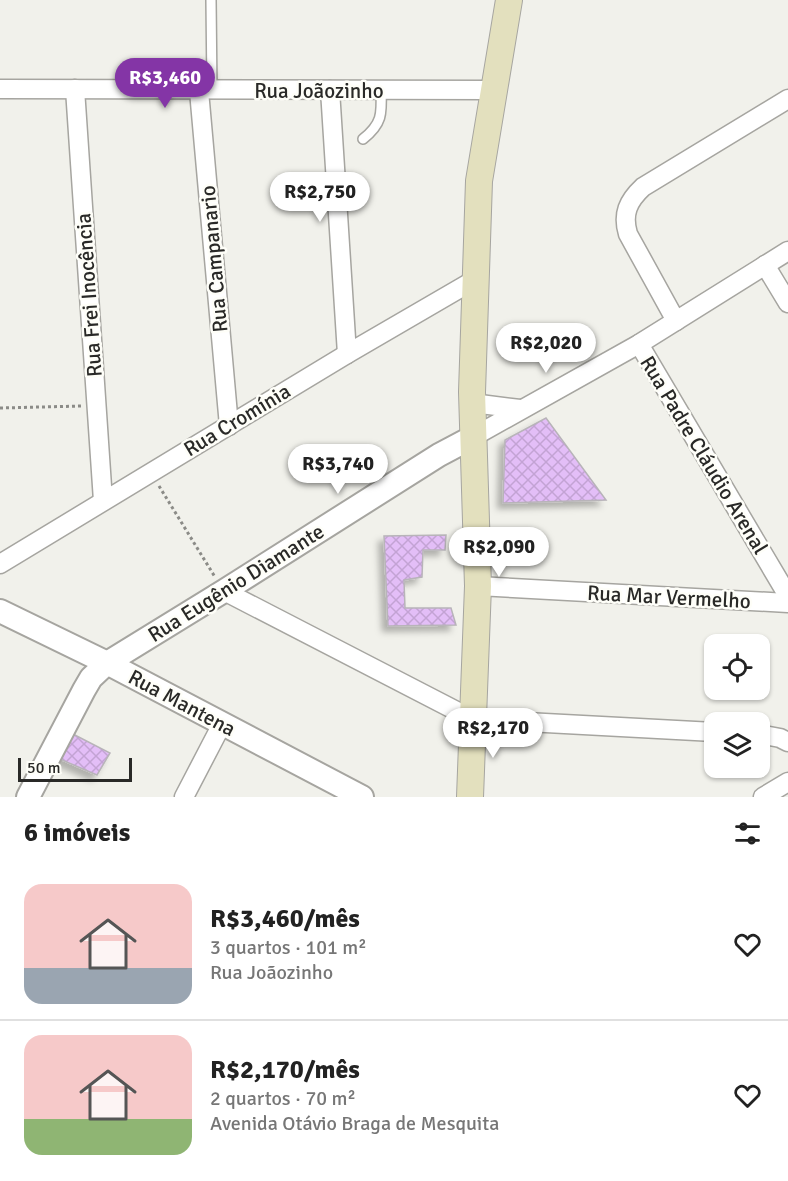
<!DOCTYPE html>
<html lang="pt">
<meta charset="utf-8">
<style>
body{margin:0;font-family:Signika,sans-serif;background:#f6f6f6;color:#222;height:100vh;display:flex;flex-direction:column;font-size:22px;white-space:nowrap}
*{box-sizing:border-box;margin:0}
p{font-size:20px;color:#767676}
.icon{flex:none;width:33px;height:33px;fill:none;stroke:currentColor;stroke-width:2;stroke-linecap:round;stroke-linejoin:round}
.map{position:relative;height:797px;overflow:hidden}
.side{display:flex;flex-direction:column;background:#fff;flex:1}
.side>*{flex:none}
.tools{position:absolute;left:704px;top:634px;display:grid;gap:12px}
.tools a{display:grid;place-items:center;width:66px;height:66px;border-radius:12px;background:#fff;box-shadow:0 2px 4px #0004;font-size:30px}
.scale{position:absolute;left:18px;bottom:15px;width:114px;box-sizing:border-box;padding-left:6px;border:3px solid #292927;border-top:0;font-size:16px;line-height:21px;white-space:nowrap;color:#292927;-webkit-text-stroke:4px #fefef8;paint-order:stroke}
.price{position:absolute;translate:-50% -51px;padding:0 14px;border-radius:21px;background:#fff;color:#222;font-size:20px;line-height:39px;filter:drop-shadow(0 2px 3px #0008)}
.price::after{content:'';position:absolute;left:50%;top:36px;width:18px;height:14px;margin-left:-9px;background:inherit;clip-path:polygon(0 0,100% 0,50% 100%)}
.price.on{background:#8435a6;color:#fff}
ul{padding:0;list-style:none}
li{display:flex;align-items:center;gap:18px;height:150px;padding:0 24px}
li+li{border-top:2px solid #e0e0e0}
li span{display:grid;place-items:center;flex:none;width:168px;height:120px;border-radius:18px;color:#555}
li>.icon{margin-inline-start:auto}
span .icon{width:72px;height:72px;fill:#fffc;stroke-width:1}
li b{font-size:26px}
h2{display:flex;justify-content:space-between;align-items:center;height:72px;padding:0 24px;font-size:26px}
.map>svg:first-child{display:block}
.building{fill:url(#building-cross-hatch);stroke:#b8b4b9;stroke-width:1.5;filter:url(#shadow)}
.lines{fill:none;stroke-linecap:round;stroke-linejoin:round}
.service-casing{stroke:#a6a5a0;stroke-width:12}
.minor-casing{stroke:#a6a5a0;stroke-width:21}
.tertiary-casing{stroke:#a6a5a0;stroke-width:26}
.secondary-casing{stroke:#a6a5a0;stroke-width:28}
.path{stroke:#8b8b87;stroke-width:3;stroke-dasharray:3 3;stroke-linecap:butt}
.service{stroke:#fff;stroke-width:9}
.minor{stroke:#fff;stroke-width:18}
.tertiary{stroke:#fff;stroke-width:22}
.secondary{stroke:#e3e0be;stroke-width:26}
.labels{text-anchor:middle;stroke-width:5;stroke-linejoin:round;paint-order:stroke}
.street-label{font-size:21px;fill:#292927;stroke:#fefef8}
</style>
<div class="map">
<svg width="788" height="797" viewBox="0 0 788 797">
<defs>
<pattern id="building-cross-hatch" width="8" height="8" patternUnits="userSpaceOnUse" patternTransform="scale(1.5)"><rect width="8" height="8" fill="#e3bef7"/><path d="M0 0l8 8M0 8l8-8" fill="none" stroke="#c3a3d4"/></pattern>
<filter id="shadow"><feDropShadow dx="-5.5" dy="5.5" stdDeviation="3" flood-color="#0004"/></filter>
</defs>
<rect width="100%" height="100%" fill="#f1f1eb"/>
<g class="building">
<path d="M546 418 606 500 503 503 505 440Z"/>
<path d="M446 535 445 550H423L422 577 404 580 405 608H451L456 625 388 626 384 536Z"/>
<path d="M69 732 110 753 97 775 55 757Z"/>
</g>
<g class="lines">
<g class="service-casing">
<g id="service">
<path d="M211 0 212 91"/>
<path d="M363 139C382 124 382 114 381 91"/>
</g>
</g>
<g class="minor-casing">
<g id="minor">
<path d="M0 89 493 90"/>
<path d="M75 89 103 501"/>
<path d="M330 90 347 354"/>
<path d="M199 91 229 426"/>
<path d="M765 265 788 303"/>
<path d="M676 321 628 234C622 214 628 201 643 187L788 99"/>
<path d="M639 344 788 596"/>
<path d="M472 403 520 409"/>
<path d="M473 437 639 344 788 251"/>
<path d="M0 564 347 354 476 279"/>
<path d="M478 586 788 603"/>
<path d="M224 591 472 719 714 732"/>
<path d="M759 734 780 738 788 742"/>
<path d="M184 797 222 724"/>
<path d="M763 797 788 782"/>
</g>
</g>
<g class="tertiary-casing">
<g id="tertiary">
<path d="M0 611 107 663 362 797"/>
<path d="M28 797 84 690 91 678 107 663 224 591 439 455 473 437"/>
</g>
</g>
<g class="secondary-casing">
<path id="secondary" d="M470 797 478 586 472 392 479 181 509 0"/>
</g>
<g class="path">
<path d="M0 408 82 406"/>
<path d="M159 486 215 577"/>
</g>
<use href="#service" class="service"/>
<use href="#minor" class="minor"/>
<use href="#tertiary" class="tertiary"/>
<use href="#secondary" class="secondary"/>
</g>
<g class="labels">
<g class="street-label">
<text x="319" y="98">Rua Joãozinho</text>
<text transform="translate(214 259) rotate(-95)" y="7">Rua Campanario</text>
<text transform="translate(89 295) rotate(-94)" y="7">Rua Frei Inocência</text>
<text transform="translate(237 420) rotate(-31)" y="7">Rua Cromínia</text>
<text transform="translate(704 455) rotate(59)" y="7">Rua Padre Cláudio Arenal</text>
<text transform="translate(236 583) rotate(-32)" y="7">Rua Eugênio Diamante</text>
<text transform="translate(669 597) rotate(3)" y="7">Rua Mar Vermelho</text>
<text transform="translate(182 703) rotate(28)" y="7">Rua Mantena</text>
</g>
</g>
</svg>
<div class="tools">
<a><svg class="icon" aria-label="locate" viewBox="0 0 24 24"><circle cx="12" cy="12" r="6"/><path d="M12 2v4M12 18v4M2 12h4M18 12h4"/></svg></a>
<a><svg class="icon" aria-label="layers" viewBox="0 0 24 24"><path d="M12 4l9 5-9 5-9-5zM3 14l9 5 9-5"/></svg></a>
</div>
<div class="scale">50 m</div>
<b class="price on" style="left:165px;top:109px">R$3,460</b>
<b class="price" style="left:320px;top:223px">R$2,750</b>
<b class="price" style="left:546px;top:374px">R$2,020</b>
<b class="price" style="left:338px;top:495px">R$3,740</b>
<b class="price" style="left:499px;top:578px">R$2,090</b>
<b class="price" style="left:493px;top:759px">R$2,170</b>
</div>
<section class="side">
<h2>6 imóveis<svg class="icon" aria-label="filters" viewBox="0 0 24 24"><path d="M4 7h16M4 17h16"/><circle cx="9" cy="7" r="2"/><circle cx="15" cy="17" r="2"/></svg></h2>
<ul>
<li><span style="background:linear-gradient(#f6c9c9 70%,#9aa5b1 0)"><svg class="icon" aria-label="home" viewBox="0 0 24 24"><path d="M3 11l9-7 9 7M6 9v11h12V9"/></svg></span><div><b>R$3,460/mês</b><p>3 quartos · 101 m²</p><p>Rua Joãozinho</p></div><svg class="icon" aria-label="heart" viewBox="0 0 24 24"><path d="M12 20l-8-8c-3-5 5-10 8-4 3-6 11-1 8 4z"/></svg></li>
<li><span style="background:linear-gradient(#f6c9c9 70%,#8fb573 0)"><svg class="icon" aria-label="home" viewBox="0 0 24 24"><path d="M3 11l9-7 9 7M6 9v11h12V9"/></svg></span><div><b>R$2,170/mês</b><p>2 quartos · 70 m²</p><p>Avenida Otávio Braga de Mesquita</p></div><svg class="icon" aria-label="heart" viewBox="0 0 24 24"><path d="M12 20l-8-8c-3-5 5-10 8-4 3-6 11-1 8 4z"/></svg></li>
</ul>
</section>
